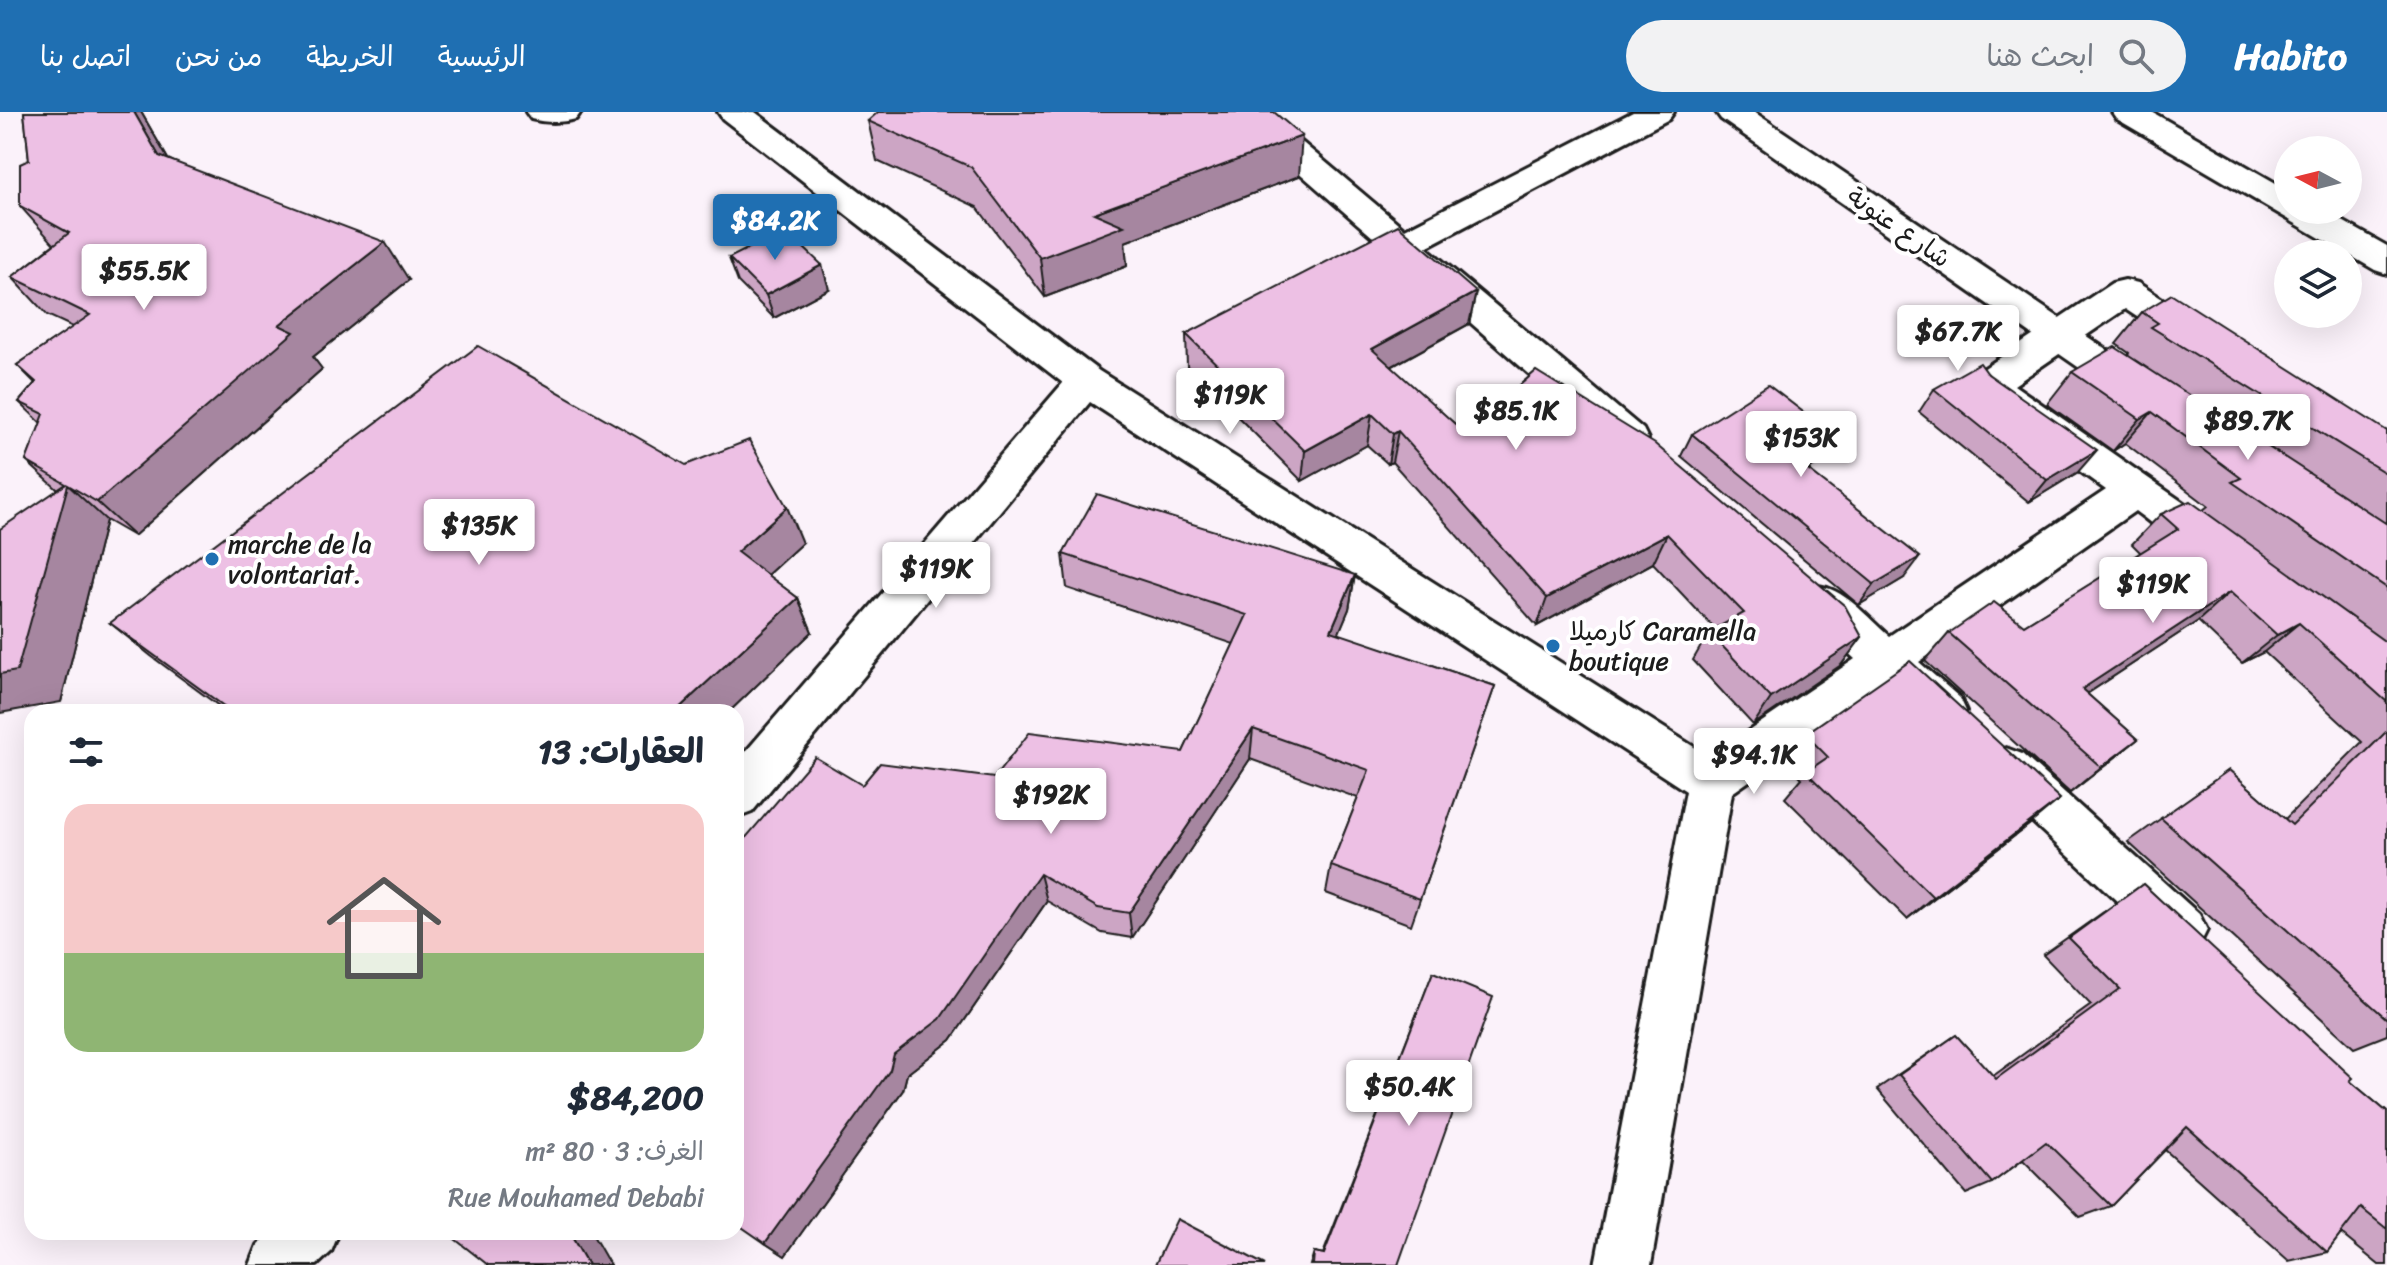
<!DOCTYPE html>
<html lang="ar">
<meta charset="utf-8">
<style>
body{margin:0;font-family:Sriracha,"Playpen Sans Arabic",sans-serif;background:#f2f2f3;color:#1f2937;direction:rtl;height:100vh;display:flex;flex-direction:column;font-size:30px;white-space:nowrap}
*{box-sizing:border-box;margin:0}
p{font-size:26px;color:#747a83}
.icon{flex:none;width:44px;height:44px;fill:none;stroke:currentColor;stroke-width:2;stroke-linecap:round;stroke-linejoin:round}
.map{position:relative;flex:1;overflow:hidden;direction:ltr}
.drawer{position:absolute;left:24px;top:592px;width:720px;height:536px;display:flex;flex-direction:column;background:#fff;border-radius:24px;box-shadow:0 8px 32px #0002;direction:rtl}
.drawer>*{flex:none}
.needle{width:52px;rotate:277deg}
.buttons{position:absolute;left:2274px;top:24px;display:grid;gap:16px}
.buttons a{display:grid;place-items:center;width:88px;height:88px;border-radius:50%;background:#fff;box-shadow:0 8px 32px #0002;font-size:40px}
.price{position:absolute;translate:-50% -68px;padding:0 18px;border-radius:8px;background:#fff;color:#222;font-size:26px;line-height:52px;filter:drop-shadow(0 2px 4px #0008)}
.price::after{content:'';position:absolute;left:50%;top:48px;width:24px;height:18px;margin-left:-12px;background:inherit;clip-path:polygon(0 0,100% 0,50% 100%)}
.price.on{background:#1f6fb2;color:#fff}
ul{padding:0;list-style:none}
li{display:grid;align-content:center;gap:16px;height:424px;padding:0 40px}
li span{display:grid;place-items:center;height:248px;border-radius:24px;color:#555}
li>.icon{margin-inline-start:auto}
span .icon{width:144px;height:144px;fill:#fffc;stroke-width:1}
li b{font-size:34px}
h2{display:flex;justify-content:space-between;align-items:center;height:96px;padding:0 40px;font-size:34px}
header{display:flex;align-items:center;gap:48px;box-sizing:border-box;height:112px;padding:0 40px;background:#1f6fb2;color:#fff}
header strong{font-size:38px}
nav{display:flex;gap:44px;margin-inline-start:auto;font-size:28px}
.search{width:560px;height:72px;background:#f2f2f3;display:flex;align-items:center;gap:20px;box-sizing:border-box;padding:0 28px;border-radius:44px;color:#747a83;font-size:30px}
.map>svg:first-child{display:block}
.lines{fill:none;stroke-linecap:round;stroke-linejoin:round}
.street-casing{stroke:#1c1c1c;stroke-width:6}
.secondary-casing{stroke:#1c1c1c;stroke-width:6}
.street{fill:#fff;fill-rule:evenodd}
.secondary{fill:#fff;fill-rule:evenodd}
.wall{fill:#cca5c4;stroke:#1c1c1c;stroke-width:2}
.shaded-wall{fill:#a686a0;stroke:#1c1c1c;stroke-width:2}
.building{fill:#edc0e4;stroke:#1c1c1c;stroke-width:2}
.poi-dot{fill:#1f6fb2;stroke:#fff;stroke-width:3}
.labels{text-anchor:middle;stroke-width:8;stroke-linejoin:round;paint-order:stroke}
.street-label{font-size:26px;fill:#1c1c1c;stroke:#fff}
.poi-label{font-size:26px;fill:#1c1c1c;stroke:#fff;text-anchor:start}
</style>
<header>
<strong>Habito</strong>
<div class="search"><svg class="icon" aria-label="search" viewBox="0 0 24 24"><circle cx="10" cy="10" r="6"/><path d="M15 15l6 6"/></svg>ابحث هنا</div>
<nav><a>الرئيسية</a><a>الخريطة</a><a>من نحن</a><a>اتصل بنا</a></nav>
</header>
<div class="map">
<svg width="2387" height="1153" viewBox="0 0 2387 1153">
<rect width="100%" height="100%" fill="#fbf2fa"/>
<filter id="ink" filterUnits="userSpaceOnUse"><feTurbulence type="fractalNoise" baseFrequency=".0125" numOctaves="2"/><feDisplacementMap in="SourceGraphic" scale="16" xChannelSelector="R" yChannelSelector="G"/><feConvolveMatrix kernelMatrix="1 2 1 2 8 2 1 2 1" color-interpolation-filters="sRGB"/></filter>
<g filter="url(#ink)">
<g class="lines">
<g class="street-casing">
<g id="street">
<path d="M526 0H581L576 7C561 11 546 11 531 7Z"/>
<path d="M718 0H755L1099 259 1710 645 1855 547 1803 500 1797 488 1803 476C1836 465 1865 504 1889 524L2106 378 1974 283 1968 273 1974 263 2112 171 2125 168 2138 171 2213 220 2218 229 2213 238 2200 242 2187 238 2125 197 2014 273 2230 423 2236 434 2230 445C2197 456 2161 417 2135 399L1919 550 1960 586 1966 599 1960 612C1927 624 1908 594 1885 574L1732 681 1651 1153H1595L1686 679 1090 290 752 700 736 706V651L1063 271 723 7Z"/>
<path d="M1230 0H1266L1405 117 1633 0H1674L1669 7 1426 135 1643 317 1648 327 1643 337 1629 342 1615 337Z"/>
<path d="M2112 0H2152L2288 78V98H2323L2387 134V162L2375 158 2117 7Z"/>
<path d="M2006 636 2022 642 2199 802 2207 818 2199 834 2182 841 2165 834 1990 670 1983 656 1990 642Z"/>
<path d="M272 1120H339L331 1140 317 1153H250L258 1133Z"/>
</g>
</g>
<g class="secondary-casing">
<path id="secondary" d="M1716 0H1754L2156 271 2162 281 2156 291 2143 295 2130 291 1721 7Z"/>
</g>
<use href="#street" class="street"/>
<use href="#secondary" class="secondary"/>
</g>
<g class="wall">
<path d="M24 0H141L168 47 409 168 313 245 322 257 134 424 106 408 61 590 57 377 26 349 41 311 19 290 35 271 17 253 73 215 47 203 12 165 54 132 20 94 29 48Z"/>
<path d="M868 9 1299 64 1125 130 1127 154 1045 185 977 95 877 49Z"/>
<path d="M729 146 829 177 774 206 738 170Z"/>
<path d="M1476 180 1469 212 1391 255 1465 321 1536 259 1862 525 1841 553 1753 613 1693 548 1709 520 1715 517 1653 451 1537 514 1392 350 1388 352 1367 333 1302 369 1187 254 1186 222Z"/>
<path d="M2142 200 2387 319V923L2354 936 2128 730 2229 658 2285 707 2362 630 2264 540 2242 551 2198 509 2087 582 2138 627 2070 681 1925 549 1949 521 2024 513 2141 441 2132 432 2161 402 2203 398 2208 394 2125 331 2113 339 2047 292 2072 260 2128 244 2129 241 2116 232Z"/>
<path d="M1988 262 2078 360 2029 390 1919 300 1934 277Z"/>
<path d="M1692 322 1823 348 1809 358 1904 466 1859 493 1681 344Z"/>
<path d="M802 431 767 463 798 486 812 520 729 600H227L151 544 110 511Z"/>
<path d="M1063 442 1355 463 1349 497 1338 522 1495 574 1411 813 1326 781 1331 754 1358 686 1250 647 1132 826 1102 821 1047 789 951 928 907 962 903 978 785 1144 765 1131 862 673 994 666 1183 640 1234 532 1067 476Z"/>
<path d="M1805 622 2030 712 1907 807 1785 686 1802 666 1785 648Z"/>
<path d="M2143 772 2350 969 2387 1000V1153H2379L2341 1122 2327 1140 2289 1149 2165 1038 2111 1094 2080 1105 2023 1048 1992 1071 1966 1082 1877 977 1956 923 1993 964 2091 893 2043 843Z"/>
<path d="M1433 860 1398 1153H1310L1314 1140 1323 1142Z"/>
</g>
<g class="shaded-wall">
<path d="M134 0H141L188 82 159 44Z"/>
<path d="M1302 24 1299 64 1125 130 1127 154 1045 185 1040 146 1094 101Z"/>
<path d="M385 130 409 168 313 245 322 257 134 424 97 390 279 213Z"/>
<path d="M822 153 829 177 774 206 766 183Z"/>
<path d="M1476 180 1469 212 1367 268 1372 237Z"/>
<path d="M2152 300 2125 331 2113 339 2140 307Z"/>
<path d="M1372 302 1367 333 1302 369 1305 339Z"/>
<path d="M1398 319 1392 350 1388 352 1393 322Z"/>
<path d="M1837 326 1823 348 1786 373 1799 351Z"/>
<path d="M2097 338 2078 360 2029 390 2047 368Z"/>
<path d="M68 373 106 408 61 590 0 601V562Z"/>
<path d="M787 395 802 431 754 475 737 440Z"/>
<path d="M1667 422 1653 451 1537 514 1547 486Z"/>
<path d="M1920 445 1904 466 1859 493 1874 472Z"/>
<path d="M1355 463 1349 497 1326 552 1331 519Z"/>
<path d="M2230 480 2198 509 2053 604 2082 577Z"/>
<path d="M798 486 812 520 729 600H675Z"/>
<path d="M2299 511 2264 540 2242 551 2277 523Z"/>
<path d="M1862 525 1841 553 1753 613 1771 586Z"/>
<path d="M1253 617 1250 647 1132 826 1129 801Z"/>
<path d="M2138 627 2106 653 2070 681 2101 655Z"/>
<path d="M2060 687 2030 712 1907 807 1933 785Z"/>
<path d="M1040 762 1047 789 951 928 907 962 903 978 785 1144 765 1131 894 942Z"/>
<path d="M569 1120H591L610 1153H588Z"/>
</g>
<g class="building">
<path d="M24 0H134L159 44 385 130 279 213 294 220 97 390 68 373 17 559 0 562V417L66 372 26 349 44 302 19 290 36 270 17 253 90 203 12 165 69 121 20 94V52L29 48Z"/>
<path d="M878 0H1274L1302 24 1094 101 1124 114 1040 146 971 55 868 9Z"/>
<path d="M1398 113 1476 180 1372 237 1465 321 1536 259 1655 332 1845 494 1862 525 1771 586 1709 520 1744 501 1667 422 1547 486 1398 319 1393 322 1372 302 1305 339 1186 222Z"/>
<path d="M785 118 822 153 766 183 729 146Z"/>
<path d="M2172 182 2387 319V362L2151 215 2158 211 2142 200Z"/>
<path d="M478 234 686 353 749 328 787 395 737 440 798 486 675 600H232L110 511Z"/>
<path d="M2115 235 2387 412V476L2232 370 2241 366 2152 300 2140 307 2072 260Z"/>
<path d="M1980 251 1988 262 2097 338 2047 368 1934 277Z"/>
<path d="M1768 273 1837 326 1799 351 1920 445 1874 472 1692 322Z"/>
<path d="M1097 382 1355 463 1331 519 1495 574 1420 787 1331 754 1369 658 1253 617 1129 801 1098 796 1040 762 940 907 894 942 890 958 765 1131 736 1111V737L815 645 862 673 880 651 994 666 1030 620 1183 640 1247 503 1063 442Z"/>
<path d="M2190 389 2387 531V590L2299 511 2277 523 2230 480 2082 577 2138 627 2101 655 1949 521 1994 490 2024 513 2178 417 2161 402Z"/>
<path d="M1910 549 2060 687 1933 785 1806 660 1828 645 1805 622Z"/>
<path d="M2387 619V907L2161 706 2229 658 2292 713Z"/>
<path d="M2143 772 2353 966 2350 969 2387 1000V1117L2361 1096 2327 1140 2187 1015 2111 1094 2046 1030 1992 1071 1899 963 1956 923 1996 967 2120 877 2069 826Z"/>
<path d="M1433 860 1493 885 1398 1153H1313L1314 1140 1324 1142Z"/>
<path d="M1177 1107 1265 1153H1155Z"/>
<path d="M446 1120H569L588 1153H488Z"/>
</g>
</g>
<g class="poi-dot">
<circle cx="212" cy="447" r="8"/>
<circle cx="1553" cy="534" r="8"/>
</g>
<g class="labels">
<g class="street-label">
<text transform="translate(1899 115) rotate(35)" y="9">شارع عنونة</text>
</g>
<g class="poi-label">
<text x="228" y="441">marche de la<tspan x="228" dy="30">volontariat.</tspan></text>
<text x="1569" y="528">كارميلا Caramella<tspan x="1569" dy="30">boutique</tspan></text>
</g>
</g>
</svg>
<div class="buttons">
<a><svg class="needle" viewBox="-14 -14 28 28"><path d="M0-13l5 13h-10z" fill="#e53935"/><path d="M0 13l5-13h-10z" fill="#747a83"/></svg></a>
<a><svg class="icon" aria-label="layers" viewBox="0 0 24 24"><path d="M12 4l9 5-9 5-9-5zM3 14l9 5 9-5"/></svg></a>
</div>
<b class="price on" style="left:775px;top:150px">$84.2K</b>
<b class="price" style="left:144px;top:200px">$55.5K</b>
<b class="price" style="left:1958px;top:261px">$67.7K</b>
<b class="price" style="left:1230px;top:324px">$119K</b>
<b class="price" style="left:1516px;top:340px">$85.1K</b>
<b class="price" style="left:2248px;top:350px">$89.7K</b>
<b class="price" style="left:1801px;top:367px">$153K</b>
<b class="price" style="left:479px;top:455px">$135K</b>
<b class="price" style="left:936px;top:498px">$119K</b>
<b class="price" style="left:2153px;top:513px">$119K</b>
<b class="price" style="left:1754px;top:684px">$94.1K</b>
<b class="price" style="left:1051px;top:724px">$192K</b>
<b class="price" style="left:1409px;top:1016px">$50.4K</b>
<section class="drawer">
<h2>العقارات: 13<svg class="icon" aria-label="filters" viewBox="0 0 24 24"><path d="M4 7h16M4 17h16"/><circle cx="9" cy="7" r="2"/><circle cx="15" cy="17" r="2"/></svg></h2>
<ul>
<li><span style="background:linear-gradient(#f6c9c9 60%,#8fb573 0)"><svg class="icon" aria-label="home" viewBox="0 0 24 24"><path d="M3 11l9-7 9 7M6 9v11h12V9"/></svg></span><div><b>$84,200</b><p>الغرف: 3 · 80 m²</p><p>Rue Mouhamed Debabi</p></div></li>
</ul>
</section>
</div>
